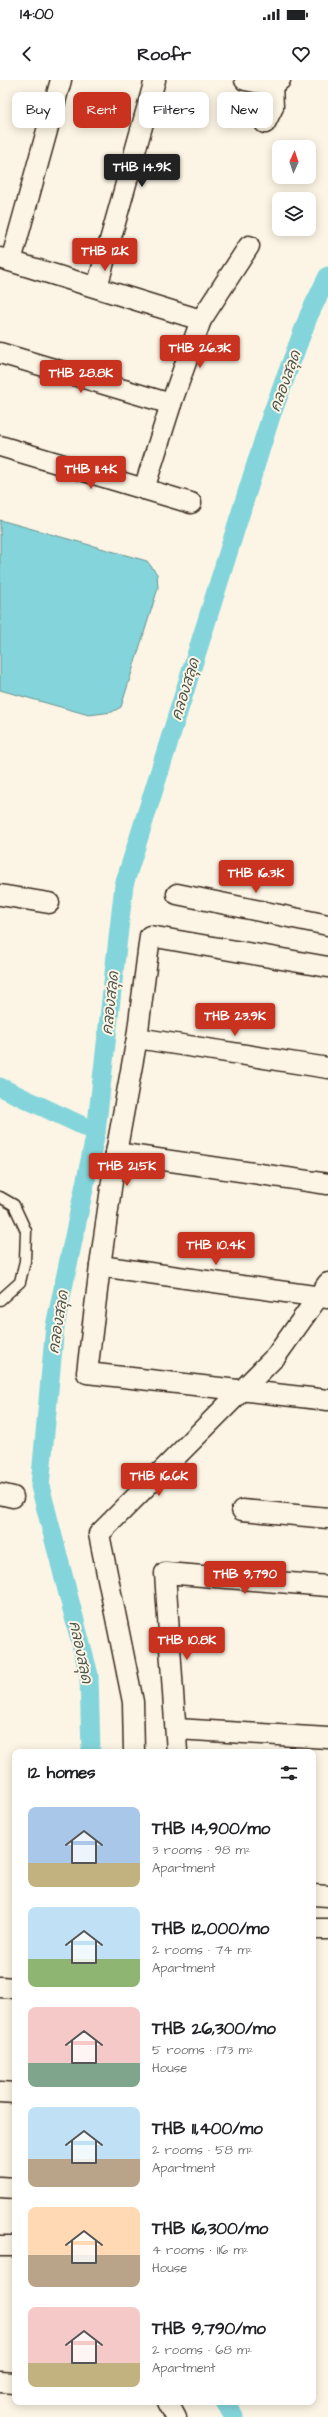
<!DOCTYPE html>
<meta charset="utf-8">
<style>
body{margin:0;font-family:"Architects Daughter","Playpen Sans Thai",sans-serif;background:#f2f2f2;color:#202124;height:100vh;display:flex;flex-direction:column;font-size:15px;white-space:nowrap}
*{box-sizing:border-box;margin:0}
p{font-size:13px;color:#757577}
.icon{flex:none;width:22px;height:22px;fill:none;stroke:currentColor;stroke-width:2;stroke-linecap:round;stroke-linejoin:round}
.map{position:relative;flex:1;overflow:hidden}
.sheet{position:absolute;left:12px;top:1669px;width:304px;height:656px;display:flex;flex-direction:column;background:#fff;border-radius:8px;box-shadow:0 2px 10px #0003}
.sheet>*{flex:none}
.top-card{position:absolute;left:12px;top:12px;width:304px;height:36px;display:flex;gap:8px}
.needle{width:26px;rotate:3deg}
.fabs{position:absolute;left:272px;top:60px;display:grid;gap:8px}
.fabs a{display:grid;place-items:center;width:44px;height:44px;border-radius:8px;background:#fff;box-shadow:0 2px 10px #0003;font-size:20px}
.price{position:absolute;translate:-50% -34px;padding:0 9px;border-radius:4px;background:#c8321e;color:#fff;font-size:13px;line-height:26px;filter:drop-shadow(0 1px 2px #0008)}
.price::after{content:'';position:absolute;left:50%;top:24px;width:12px;height:9px;margin-left:-6px;background:inherit;clip-path:polygon(0 0,100% 0,50% 100%)}
.price.active{background:#222;color:#fff}
ul{padding:0;list-style:none}
li{display:flex;align-items:center;gap:12px;height:100px;padding:0 16px}
li span{display:grid;place-items:center;flex:none;width:112px;height:80px;border-radius:8px;color:#555}
li>.icon{margin-inline-start:auto}
span .icon{width:48px;height:48px;fill:#fffc;stroke-width:1}
li b{font-size:17px}
h2{display:flex;justify-content:space-between;align-items:center;height:48px;padding:0 16px;font-size:17px}
.chip{padding:0 14px;border-radius:8px;background:#fff;box-shadow:0 2px 10px #0003;font-size:14px;line-height:36px}
.chip.active{background:#c8321e;color:#fff}
.status{display:flex;justify-content:space-between;align-items:center;height:28px;padding:0 20px;background:#fff;direction:ltr}
.status svg{height:11px;fill:currentColor}
header{display:flex;justify-content:space-between;align-items:center;height:52px;padding:0 16px;background:#fff;font-size:18px;font-weight:700}
.map>svg:first-child{display:block}
.water{fill:#84d5db;stroke:#67918f}
.lines{fill:none;stroke-linecap:round;stroke-linejoin:round}
.canal{stroke:#84d5db;stroke-width:19}
.service-casing{stroke:#3b2a1e;stroke-width:13}
.minor-casing{stroke:#3b2a1e;stroke-width:23}
.service{stroke:#fcf5e5;stroke-width:10}
.minor{stroke:#fcf5e5;stroke-width:20}
.labels{text-anchor:middle;stroke-width:4;stroke-linejoin:round;paint-order:stroke}
.water-label{font-size:15px;font-style:italic;fill:#4d554d;stroke:#fcf5e5}
</style>
<div class="status"><b>14:00</b><svg viewBox="0 0 49 12"><path d="M0 12V9h3v3zM5 12V6h3v6zM10 12V3h3v9zM15 12V0h3v12zM26 1h20v11H26zM47 4h2v5h-2z"/></svg></div>
<header><svg class="icon" aria-label="back" viewBox="0 0 24 24"><path d="M15 5l-7 7 7 7"/></svg>Roofr<svg class="icon" aria-label="heart" viewBox="0 0 24 24"><path d="M12 20l-8-8c-3-5 5-10 8-4 3-6 11-1 8 4z"/></svg></header>
<div class="map">
<svg width="328" height="2337" viewBox="0 0 328 2337">
<rect width="100%" height="100%" fill="#fcf5e5"/>
<filter id="ink" filterUnits="userSpaceOnUse"><feTurbulence type="fractalNoise" baseFrequency=".025" numOctaves="2"/><feDisplacementMap in="SourceGraphic" scale="8" xChannelSelector="R" yChannelSelector="G"/><feConvolveMatrix kernelMatrix="1 2 1 2 8 2 1 2 1" color-interpolation-filters="sRGB"/></filter>
<g filter="url(#ink)">
<path class="water" d="M0 440 147 481 157 494 158 508 121 627 112 632 89 635 0 610Z"/>
<g class="lines">
<g class="canal">
<path d="M0 1007 96 1052"/>
<path d="M91 1672 89 1595 40 1406 55 1246 96 1052 124 805 271 336 309 235 328 196"/>
<path d="M225 2322 234 2337"/>
</g>
<g class="service-casing">
<path id="service" d="M0 1117 14 1125 26 1151 25 1181 20 1202 0 1220"/>
</g>
<g class="minor-casing">
<g id="minor">
<path d="M245 0 272 5 280 0"/>
<path d="M265 43 273 27 272 5"/>
<path d="M0 178 201 240"/>
<path d="M11 181 61 0"/>
<path d="M97 207 155 0"/>
<path d="M0 273 171 324"/>
<path d="M0 366 191 423"/>
<path d="M144 409 171 324 201 240 249 166"/>
<path d="M177 814 328 845"/>
<path d="M0 815 49 823"/>
<path d="M328 887 150 856 137 958 116 1073 100 1186 87 1293 328 1320"/>
<path d="M137 958 328 988"/>
<path d="M116 1073 328 1104"/>
<path d="M100 1186 328 1218"/>
<path d="M0 1414 13 1417"/>
<path d="M242 1430 328 1438"/>
<path d="M176 1649 328 1658"/>
<path d="M134 1672 133 1622 99 1454 276 1276 328 1203"/>
<path d="M177 1672 165 1493 328 1506"/>
<path d="M313 1815 328 1816"/>
<path d="M313 1849H328"/>
<path d="M0 1907 15 1908"/>
<path d="M0 2012 15 2013"/>
<path d="M0 2107 15 2108"/>
<path d="M0 2166H15"/>
<path d="M0 2302 15 2303"/>
<path d="M168 2322 176 2337"/>
</g>
</g>
<use href="#service" class="service"/>
<use href="#minor" class="minor"/>
</g>
</g>
<g class="labels">
<g class="water-label">
<text transform="translate(285 301) rotate(-70)" y="5">คลองสลุด</text>
<text transform="translate(185 609) rotate(-73)" y="5">คลองสลุด</text>
<text transform="translate(110 923) rotate(-84)" y="5">คลองสลุด</text>
<text transform="translate(58 1242) rotate(-81)" y="5">คลองสลุด</text>
<text transform="translate(81 1572) rotate(78)" y="5">คลองสลุด</text>
</g>
</g>
</svg>
<div class="fabs">
<a><svg class="needle" viewBox="-14 -14 28 28"><path d="M0-13l5 13h-10z" fill="#e53935"/><path d="M0 13l5-13h-10z" fill="#757577"/></svg></a>
<a><svg class="icon" aria-label="layers" viewBox="0 0 24 24"><path d="M12 4l9 5-9 5-9-5zM3 14l9 5 9-5"/></svg></a>
</div>
<b class="price active" style="left:142px;top:108px">THB 14.9K</b>
<b class="price" style="left:105px;top:192px">THB 12K</b>
<b class="price" style="left:200px;top:289px">THB 26.3K</b>
<b class="price" style="left:81px;top:314px">THB 28.8K</b>
<b class="price" style="left:91px;top:410px">THB 11.4K</b>
<b class="price" style="left:256px;top:814px">THB 16.3K</b>
<b class="price" style="left:235px;top:957px">THB 23.9K</b>
<b class="price" style="left:127px;top:1107px">THB 21.5K</b>
<b class="price" style="left:216px;top:1186px">THB 10.4K</b>
<b class="price" style="left:159px;top:1417px">THB 16.6K</b>
<b class="price" style="left:245px;top:1515px">THB 9,790</b>
<b class="price" style="left:187px;top:1581px">THB 10.8K</b>
<div class="top-card">
<a class="chip">Buy</a>
<a class="chip active">Rent</a>
<a class="chip">Filters</a>
<a class="chip">New</a>
</div>
<section class="sheet">
<h2>12 homes<svg class="icon" aria-label="filters" viewBox="0 0 24 24"><path d="M4 7h16M4 17h16"/><circle cx="9" cy="7" r="2"/><circle cx="15" cy="17" r="2"/></svg></h2>
<ul>
<li><span style="background:linear-gradient(#a9c7e8 70%,#c2b280 0)"><svg class="icon" aria-label="home" viewBox="0 0 24 24"><path d="M3 11l9-7 9 7M6 9v11h12V9"/></svg></span><div><b>THB 14,900/mo</b><p>3 rooms · 98 m²</p><p>Apartment</p></div></li>
<li><span style="background:linear-gradient(#bfe0f5 65%,#8fb573 0)"><svg class="icon" aria-label="home" viewBox="0 0 24 24"><path d="M3 11l9-7 9 7M6 9v11h12V9"/></svg></span><div><b>THB 12,000/mo</b><p>2 rooms · 74 m²</p><p>Apartment</p></div></li>
<li><span style="background:linear-gradient(#f6c9c9 70%,#7fa58c 0)"><svg class="icon" aria-label="home" viewBox="0 0 24 24"><path d="M3 11l9-7 9 7M6 9v11h12V9"/></svg></span><div><b>THB 26,300/mo</b><p>5 rooms · 173 m²</p><p>House</p></div></li>
<li><span style="background:linear-gradient(#bfe0f5 65%,#b9a48a 0)"><svg class="icon" aria-label="home" viewBox="0 0 24 24"><path d="M3 11l9-7 9 7M6 9v11h12V9"/></svg></span><div><b>THB 11,400/mo</b><p>2 rooms · 58 m²</p><p>Apartment</p></div></li>
<li><span style="background:linear-gradient(#ffd9b3 60%,#b9a48a 0)"><svg class="icon" aria-label="home" viewBox="0 0 24 24"><path d="M3 11l9-7 9 7M6 9v11h12V9"/></svg></span><div><b>THB 16,300/mo</b><p>4 rooms · 116 m²</p><p>House</p></div></li>
<li><span style="background:linear-gradient(#f6c9c9 70%,#c2b280 0)"><svg class="icon" aria-label="home" viewBox="0 0 24 24"><path d="M3 11l9-7 9 7M6 9v11h12V9"/></svg></span><div><b>THB 9,790/mo</b><p>2 rooms · 68 m²</p><p>Apartment</p></div></li>
</ul>
</section>
</div>
